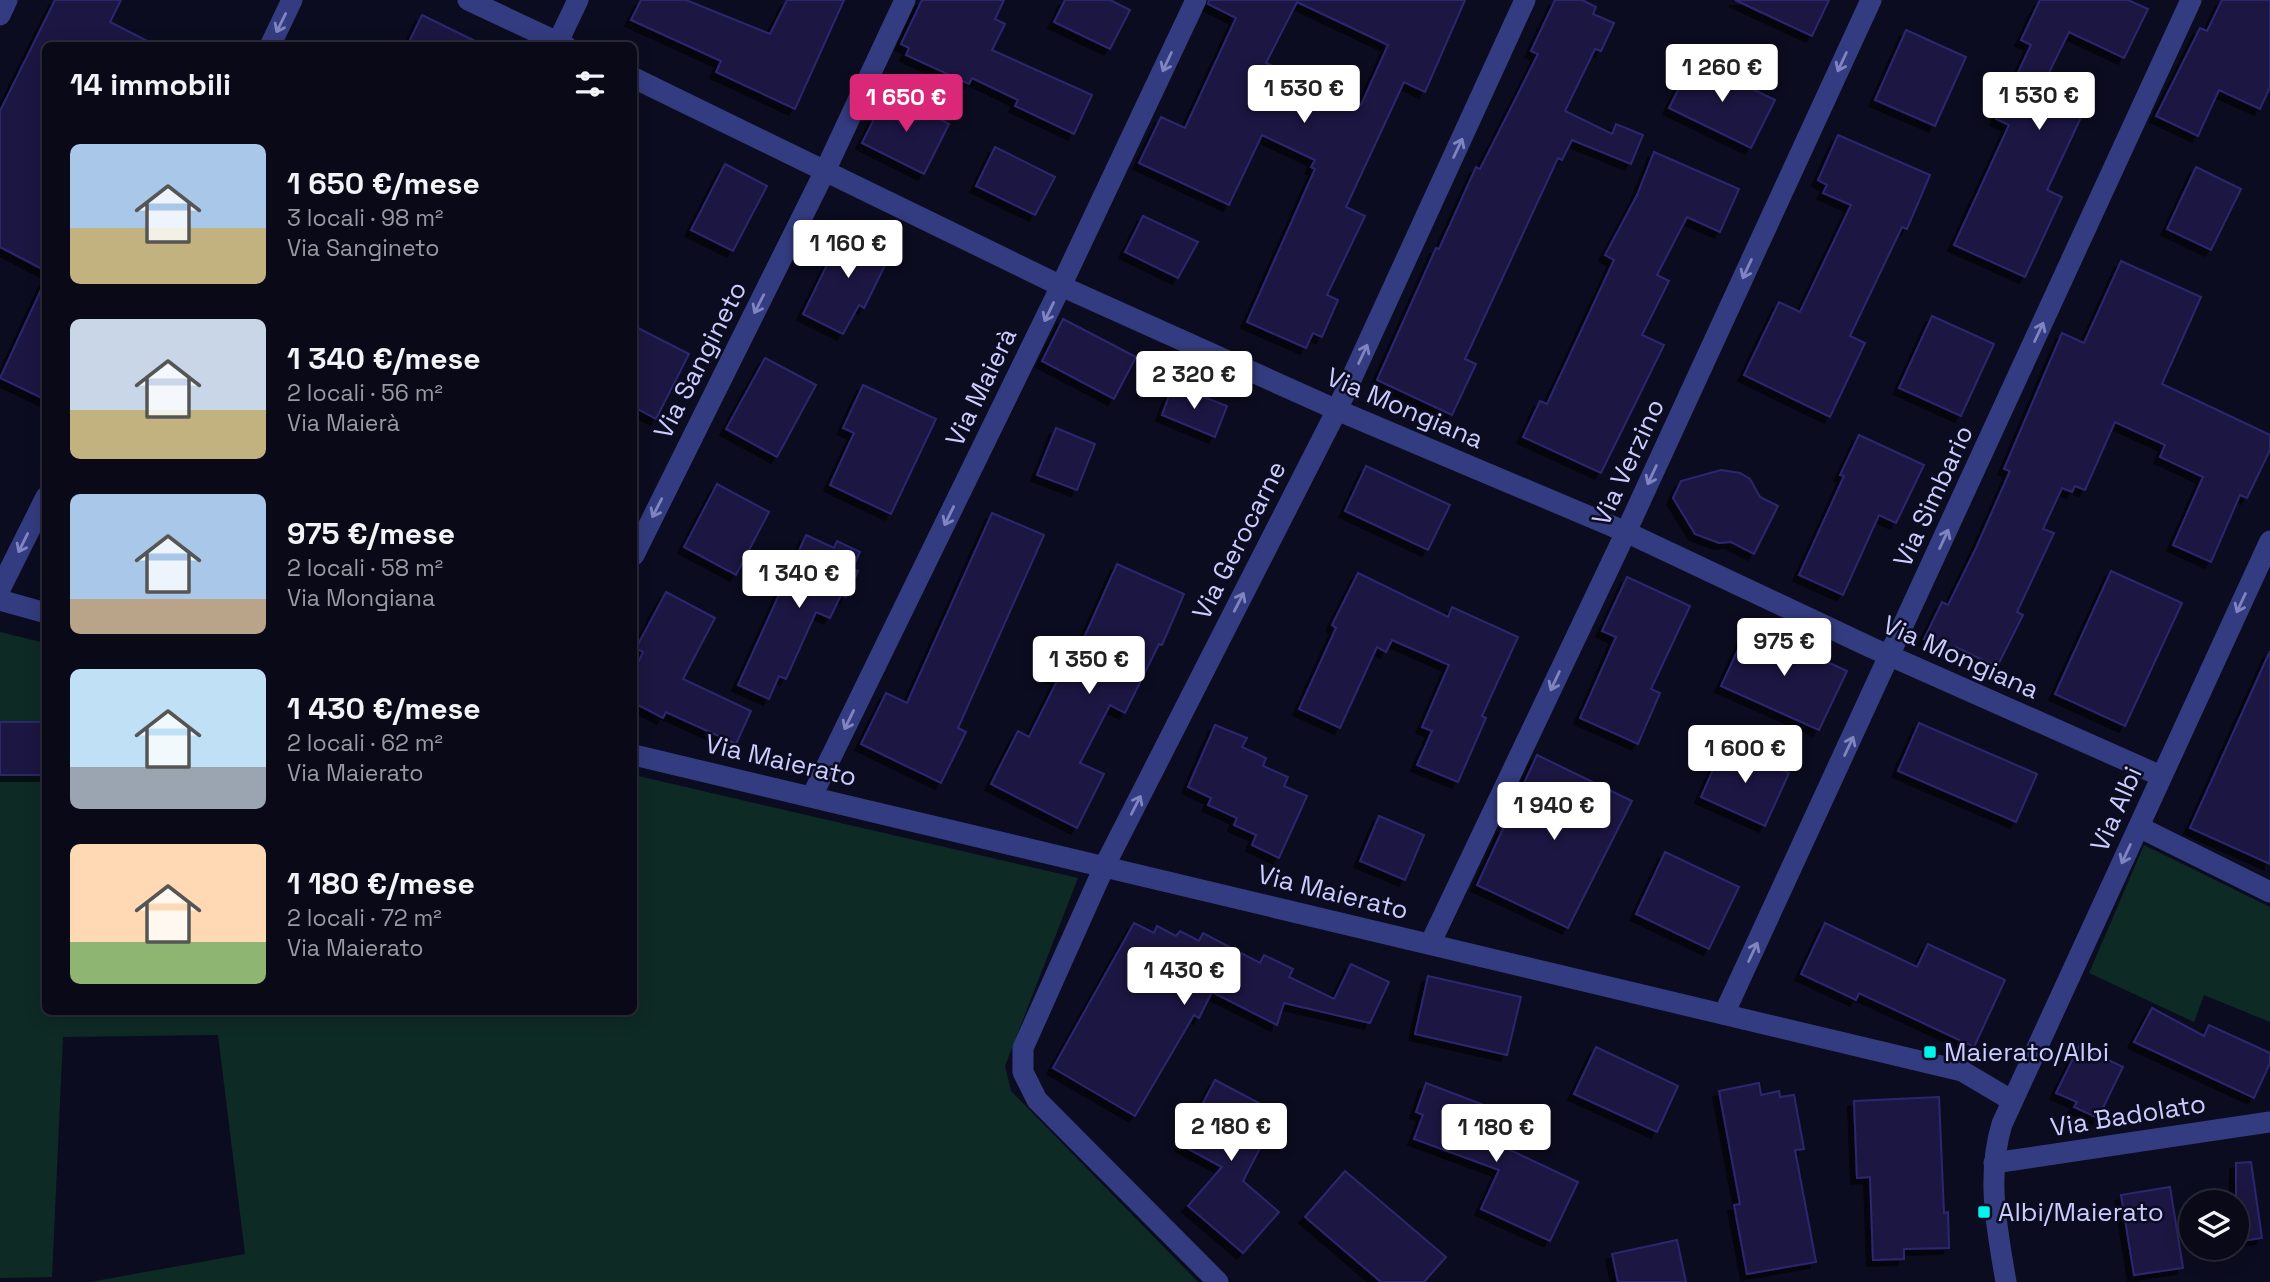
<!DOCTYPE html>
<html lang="it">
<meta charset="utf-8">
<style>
body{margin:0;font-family:"Space Grotesk",sans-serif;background:#171725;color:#f1f3f6;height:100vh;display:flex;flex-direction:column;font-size:26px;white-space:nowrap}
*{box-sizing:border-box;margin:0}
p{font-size:23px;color:#999aa2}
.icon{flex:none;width:38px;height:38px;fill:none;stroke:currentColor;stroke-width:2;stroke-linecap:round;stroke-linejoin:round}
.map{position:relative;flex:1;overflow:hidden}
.panel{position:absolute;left:42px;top:42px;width:595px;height:973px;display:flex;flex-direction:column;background:#090918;border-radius:10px;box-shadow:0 4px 18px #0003,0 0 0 2px #292a37}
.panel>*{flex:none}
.buttons{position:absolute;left:2179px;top:1190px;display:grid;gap:14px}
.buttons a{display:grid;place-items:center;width:70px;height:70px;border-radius:50%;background:#090918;box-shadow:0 4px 18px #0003,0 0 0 2px #292a37;font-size:35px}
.price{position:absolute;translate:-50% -60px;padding:0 16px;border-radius:7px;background:#fff;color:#222;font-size:23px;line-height:46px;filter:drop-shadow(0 2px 4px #0008)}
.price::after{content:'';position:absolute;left:50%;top:42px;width:21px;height:16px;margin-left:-10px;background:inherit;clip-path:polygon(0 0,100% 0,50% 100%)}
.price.active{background:#db2777;color:#fff}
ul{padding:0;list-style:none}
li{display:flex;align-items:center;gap:21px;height:175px;padding:0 28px}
li span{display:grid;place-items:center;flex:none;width:196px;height:140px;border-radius:10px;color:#555}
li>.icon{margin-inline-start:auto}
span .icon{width:84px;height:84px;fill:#fffc;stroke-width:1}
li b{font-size:30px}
h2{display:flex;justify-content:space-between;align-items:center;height:84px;padding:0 28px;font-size:30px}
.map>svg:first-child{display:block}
.green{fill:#0e2a25}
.building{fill:#1a1742;stroke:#2c286f;stroke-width:2;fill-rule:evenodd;filter:url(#shadow)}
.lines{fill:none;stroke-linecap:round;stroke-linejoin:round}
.minor{stroke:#343c81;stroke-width:21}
.oneway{stroke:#8084c0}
.poi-dot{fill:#00f6ec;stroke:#0c0c20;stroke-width:2.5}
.labels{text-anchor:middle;stroke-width:5;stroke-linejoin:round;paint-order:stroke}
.street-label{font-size:26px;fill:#cbccff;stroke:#0c0c20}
.poi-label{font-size:26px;fill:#cbccff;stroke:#0c0c20;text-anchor:start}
</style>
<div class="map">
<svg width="2270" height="1282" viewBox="0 0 2270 1282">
<defs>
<filter id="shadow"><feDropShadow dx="-6" dy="6" stdDeviation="0" flood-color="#0009"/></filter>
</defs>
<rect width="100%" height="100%" fill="#0c0c20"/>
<g class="green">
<path d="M0 632 45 643 46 1012H634V775L1078 878 1005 1066 1011 1091 1198 1282H90L245 1254 218 1035 63 1037 52 1277 0 1278Z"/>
<path d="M2144 845 2270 907V1022L2204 995 2194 1022 2089 973Z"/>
</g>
<g class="building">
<path d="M55 0H121L110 22 157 46H46V271L0 247V111Z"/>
<path d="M641 0H686L770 34 787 0H844L795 109 716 72 721 61 631 20Z"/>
<path d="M922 0H1004L995 19 1005 24 992 50 1092 95 1074 134 1015 106 1018 100 972 78 969 84 906 55 909 48 901 44Z"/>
<path d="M1065 0H1110L1130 10 1110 49 1054 22Z"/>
<path d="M1209 0H1465L1425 92 1404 82 1346 207 1365 216 1327 295 1338 300 1322 337 1313 333 1306 348 1247 322 1315 169 1311 167 1315 160 1262 135 1229 205 1139 163 1161 117 1185 128 1236 18 1208 4ZM1297 2 1388 45 1361 105 1266 63Z"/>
<path d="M1555 0H1582L1596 7 1593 14 1614 23 1601 51 1595 49 1565 111 1612 134 1616 124 1643 135 1631 164 1572 140 1562 160 1558 158 1465 359 1476 364 1452 415 1377 380 1436 248 1439 249 1476 167 1480 169 1538 54 1531 51Z"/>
<path d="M1735 0H1829L1812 36Z"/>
<path d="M2040 0H2128L2148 9 2124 58 2069 32 2040 91 2084 111 2047 190 2062 197 2025 277 1954 245 2009 125 1996 119 2031 45 2021 40Z"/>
<path d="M2222 0H2270V87L2260 109 2219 90 2198 136 2156 116 2200 28 2207 31Z"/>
<path d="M422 15 485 46H407Z"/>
<path d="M1906 30 1966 57 1935 126 1875 100Z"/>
<path d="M1693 60 1775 100 1751 148 1669 108Z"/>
<path d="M887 93 949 124 924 174 862 143Z"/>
<path d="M1838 135 1930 175 1907 229 1902 227 1850 336 1865 343 1830 417 1744 375 1779 302 1800 312 1851 205 1823 193 1827 185 1818 180Z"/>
<path d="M995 147 1055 177 1035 215 976 186Z"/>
<path d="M1654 152 1739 189 1720 232 1687 217 1657 275 1669 281 1642 335 1664 345 1601 473 1523 437 1540 401 1547 404 1614 260 1605 255 1637 195Z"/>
<path d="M725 164 767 186 733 251 691 230Z"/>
<path d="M2196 167 2241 189 2211 250 2167 229Z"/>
<path d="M1143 216 1198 242 1178 278 1125 252Z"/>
<path d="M846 226 893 249 864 308 859 305 843 334 803 314Z"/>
<path d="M2121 261 2201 297 2162 384 2270 435V450L2247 498 2240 495 2211 562 2173 545 2203 477 2160 457 2165 445 2115 422 2085 490 2075 486 2072 492 2062 488 2043 529 2054 533 2017 612 2023 615 1997 667 1956 647 1953 653 1924 639 1942 602 1948 605 1976 548 2010 471 2004 469 2062 333 2084 343Z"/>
<path d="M46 279V400L0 378Z"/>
<path d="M1932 316 1994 344 1961 416 1899 388Z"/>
<path d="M1063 319 1136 357 1114 399 1042 361Z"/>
<path d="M634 326 689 354 656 419 634 407Z"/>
<path d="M765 358 816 385 777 457 726 429Z"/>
<path d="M863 385 936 419 891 514 830 485 854 433 843 428Z"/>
<path d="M1173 385 1227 406 1215 437 1162 415Z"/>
<path d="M1056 428 1095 444 1077 490 1037 475Z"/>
<path d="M1859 435 1924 465 1896 523 1879 515 1843 595 1799 575 1844 476 1840 475Z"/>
<path d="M1366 466 1450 505 1428 550 1345 511Z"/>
<path d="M1721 470 1740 473 1750 479 1760 497 1778 506 1754 554 1731 542 1719 543 1695 534 1673 498 1681 481Z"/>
<path d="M717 484 769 512 736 575 684 547Z"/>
<path d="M992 513 1044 535 958 728 966 732 941 783 861 744 886 693 907 703Z"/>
<path d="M806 535 834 548 837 541 860 552 852 569 858 571 846 597 841 595 830 618 816 612 786 679 779 676 769 699 738 685Z"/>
<path d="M1117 564 1184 594 1162 645 1159 644 1125 713 1110 705 1080 763 1104 774 1077 828 991 784 1018 731 1029 737 1058 679 1048 674 1064 641 1079 649Z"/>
<path d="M2111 571 2182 603 2125 726 2055 694Z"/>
<path d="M1358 573 1448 617 1452 607 1518 637 1482 716 1486 718 1458 782 1417 765 1432 731 1422 727 1449 665 1392 640 1386 652 1377 647 1340 728 1299 709 1336 628 1332 625Z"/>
<path d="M1627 577 1690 606 1651 689 1660 693 1638 744 1580 718 1616 637 1602 631Z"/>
<path d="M666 592 715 618 683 679 751 711 736 744 666 712 663 718 634 703V672L643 652 636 648Z"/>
<path d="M1749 626 1847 671 1819 730 1721 686Z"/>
<path d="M2270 651V864L2190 828Z"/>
<path d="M0 722H46L45 775H0Z"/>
<path d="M1919 723 2037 774 2016 822 1898 771Z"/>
<path d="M1215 725 1247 738 1242 747 1266 758 1263 766 1288 777 1284 786 1307 796 1279 858 1252 845 1256 835 1234 825 1237 818 1208 805 1211 798 1188 787Z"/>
<path d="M1724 745 1789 773 1765 826 1701 797Z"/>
<path d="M1537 755 1632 801 1568 928 1477 885Z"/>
<path d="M1379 816 1424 835 1405 880 1360 861Z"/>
<path d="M1665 852 1739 887 1709 949 1636 914Z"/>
<path d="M1134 923 1154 933 1157 926 1176 936 1180 931 1199 941 1203 933 1260 963 1264 955 1293 969 1289 977 1334 999 1351 964 1389 982 1370 1023 1284 1003 1277 1025 1212 992 1199 1018 1194 1015 1135 1116 1053 1068Z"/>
<path d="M1825 923 1917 967 1928 944 2005 980 1974 1047 1859 993 1856 1000 1801 974Z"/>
<path d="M1428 976 1521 997 1507 1055 1415 1034Z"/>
<path d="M2152 1008 2204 1036 2209 1025 2270 1053V1063L2254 1098 2134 1042Z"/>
<path d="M2079 1046 2123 1067 2098 1118 2074 1107 2077 1102 2056 1093Z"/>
<path d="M1596 1047 1678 1086 1657 1132 1574 1094Z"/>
<path d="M1215 1080 1278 1113 1243 1181 1279 1212 1243 1253 1188 1206 1222 1167 1181 1145Z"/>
<path d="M1426 1083 1484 1105 1474 1133 1578 1182 1550 1241 1481 1209 1499 1170 1414 1139 1423 1115 1416 1112Z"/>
<path d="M1759 1083 1761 1095 1779 1091 1780 1097 1794 1095 1804 1149 1795 1150 1816 1262 1747 1274 1734 1205 1740 1204 1719 1091Z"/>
<path d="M1939 1097 1944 1213 1948 1212 1949 1248 1904 1249V1259L1873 1260 1870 1177 1857 1178 1854 1101Z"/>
<path d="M2251 1162 2262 1238 2236 1242V1163Z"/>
<path d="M1345 1171 1446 1257 1424 1282H1381L1305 1217Z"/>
<path d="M2170 1187 2183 1268 2134 1275 2121 1195Z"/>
<path d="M1677 1240 1686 1282H1618L1612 1254Z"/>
</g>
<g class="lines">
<g class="minor">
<path d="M468 0 566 46"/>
<path d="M0 15 7 0"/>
<path d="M270 46 292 0"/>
<path d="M556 46 578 0"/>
<path d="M634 78 1061 286 1337 410 1626 532 1870 647 2161 776"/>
<path d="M634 555 825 171 905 0"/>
<path d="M0 589 46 497"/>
<path d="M0 600 46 613"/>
<path d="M634 755 1962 1071 2011 1100"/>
<path d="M812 796 1061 286 1196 0"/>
<path d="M2139 827 2270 892"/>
<path d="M1430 944 1626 532 1871 0"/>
<path d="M1724 1014 2191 0"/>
<path d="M1994 1163 2270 1122"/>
<path d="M1218 1282 1037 1100 1023 1072V1048L1105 865 1337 410 1525 0"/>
<path d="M2006 1282C1997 1229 1986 1176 2002 1124L2270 541"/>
</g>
</g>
<defs><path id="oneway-shaft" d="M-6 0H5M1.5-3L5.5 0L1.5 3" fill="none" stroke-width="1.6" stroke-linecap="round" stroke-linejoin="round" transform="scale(1.75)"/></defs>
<g class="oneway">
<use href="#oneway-shaft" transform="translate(281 23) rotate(116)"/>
<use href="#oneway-shaft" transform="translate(1167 62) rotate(115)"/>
<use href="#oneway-shaft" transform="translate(1842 62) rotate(115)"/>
<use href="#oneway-shaft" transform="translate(1458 148) rotate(-65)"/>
<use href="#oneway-shaft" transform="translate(1747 269) rotate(115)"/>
<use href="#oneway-shaft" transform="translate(759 304) rotate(117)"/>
<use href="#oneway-shaft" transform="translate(1049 312) rotate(116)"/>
<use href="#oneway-shaft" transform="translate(2039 332) rotate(-65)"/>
<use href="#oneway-shaft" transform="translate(1363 354) rotate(-65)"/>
<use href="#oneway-shaft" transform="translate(1652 475) rotate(115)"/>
<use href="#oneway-shaft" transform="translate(657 508) rotate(117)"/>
<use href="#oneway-shaft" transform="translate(949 516) rotate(116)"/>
<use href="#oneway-shaft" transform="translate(1944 539) rotate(-65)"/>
<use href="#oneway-shaft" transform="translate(23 543) rotate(116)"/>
<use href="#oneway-shaft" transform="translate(1239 602) rotate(-63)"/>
<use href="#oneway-shaft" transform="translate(2241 603) rotate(115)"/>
<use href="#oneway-shaft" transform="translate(1555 681) rotate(115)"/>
<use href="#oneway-shaft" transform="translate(849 720) rotate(116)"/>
<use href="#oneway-shaft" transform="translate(1849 746) rotate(-65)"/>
<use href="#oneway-shaft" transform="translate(1136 805) rotate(-63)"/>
<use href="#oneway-shaft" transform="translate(2126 854) rotate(115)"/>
<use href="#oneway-shaft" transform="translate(1753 952) rotate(-65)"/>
</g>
<g class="poi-dot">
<rect x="1923" y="1045" width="14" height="14" rx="3.5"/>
<rect x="1977" y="1205" width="14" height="14" rx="3.5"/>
</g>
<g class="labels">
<g class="street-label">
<text transform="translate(700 360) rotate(-63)" y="9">Via Sangineto</text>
<text transform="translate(981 387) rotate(-64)" y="9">Via Maierà</text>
<text transform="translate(1405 408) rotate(23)" y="9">Via Mongiana</text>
<text transform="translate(1628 462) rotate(-65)" y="9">Via Verzino</text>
<text transform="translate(1933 496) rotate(-65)" y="9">Via Simbario</text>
<text transform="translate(1239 540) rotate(-63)" y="9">Via Gerocarne</text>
<text transform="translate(1961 657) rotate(24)" y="9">Via Mongiana</text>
<text transform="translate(781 760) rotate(13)" y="9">Via Maierato</text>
<text transform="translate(2116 809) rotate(-66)" y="9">Via Albi</text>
<text transform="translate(1333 892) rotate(14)" y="9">Via Maierato</text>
<text transform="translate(2128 1115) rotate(-9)" y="9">Via Badolato</text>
</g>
<g class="poi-label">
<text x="1944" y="1061">Maierato/Albi</text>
<text x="1998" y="1221">Albi/Maierato</text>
</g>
</g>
</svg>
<div class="buttons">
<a><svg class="icon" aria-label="layers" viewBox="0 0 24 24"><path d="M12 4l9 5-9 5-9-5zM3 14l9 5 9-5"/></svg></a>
</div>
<b class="price" style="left:1722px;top:104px">1 260 €</b>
<b class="price" style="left:1304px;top:125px">1 530 €</b>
<b class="price" style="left:2039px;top:132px">1 530 €</b>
<b class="price active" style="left:906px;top:134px">1 650 €</b>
<b class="price" style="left:848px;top:280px">1 160 €</b>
<b class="price" style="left:1194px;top:411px">2 320 €</b>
<b class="price" style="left:799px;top:610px">1 340 €</b>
<b class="price" style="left:1784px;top:678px">975 €</b>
<b class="price" style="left:1089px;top:696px">1 350 €</b>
<b class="price" style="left:1745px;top:785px">1 600 €</b>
<b class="price" style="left:1554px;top:842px">1 940 €</b>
<b class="price" style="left:1184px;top:1007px">1 430 €</b>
<b class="price" style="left:1231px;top:1163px">2 180 €</b>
<b class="price" style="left:1496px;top:1164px">1 180 €</b>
<section class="panel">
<h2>14 immobili<svg class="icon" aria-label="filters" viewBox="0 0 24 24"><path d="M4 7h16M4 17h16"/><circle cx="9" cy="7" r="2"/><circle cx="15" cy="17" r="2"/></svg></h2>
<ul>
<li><span style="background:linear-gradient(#a9c7e8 60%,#c2b280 0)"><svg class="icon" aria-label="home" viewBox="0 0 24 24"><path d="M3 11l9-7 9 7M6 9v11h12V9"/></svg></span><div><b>1 650 €/mese</b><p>3 locali · 98 m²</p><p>Via Sangineto</p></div></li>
<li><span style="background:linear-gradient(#c9d6e8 65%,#c2b280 0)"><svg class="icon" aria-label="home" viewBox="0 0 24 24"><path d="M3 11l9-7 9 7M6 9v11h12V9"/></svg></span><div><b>1 340 €/mese</b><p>2 locali · 56 m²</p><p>Via Maierà</p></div></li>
<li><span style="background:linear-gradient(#a9c7e8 75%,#b9a48a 0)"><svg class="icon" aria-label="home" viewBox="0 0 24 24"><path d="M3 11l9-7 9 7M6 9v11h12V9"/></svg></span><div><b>975 €/mese</b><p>2 locali · 58 m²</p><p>Via Mongiana</p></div></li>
<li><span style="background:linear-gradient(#bfe0f5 70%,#9aa5b1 0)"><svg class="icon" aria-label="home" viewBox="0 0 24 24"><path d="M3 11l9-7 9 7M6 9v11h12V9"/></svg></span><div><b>1 430 €/mese</b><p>2 locali · 62 m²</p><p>Via Maierato</p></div></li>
<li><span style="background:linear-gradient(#ffd9b3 70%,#8fb573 0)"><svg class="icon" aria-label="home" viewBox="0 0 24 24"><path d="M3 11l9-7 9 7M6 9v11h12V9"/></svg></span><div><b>1 180 €/mese</b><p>2 locali · 72 m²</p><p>Via Maierato</p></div></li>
</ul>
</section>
</div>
